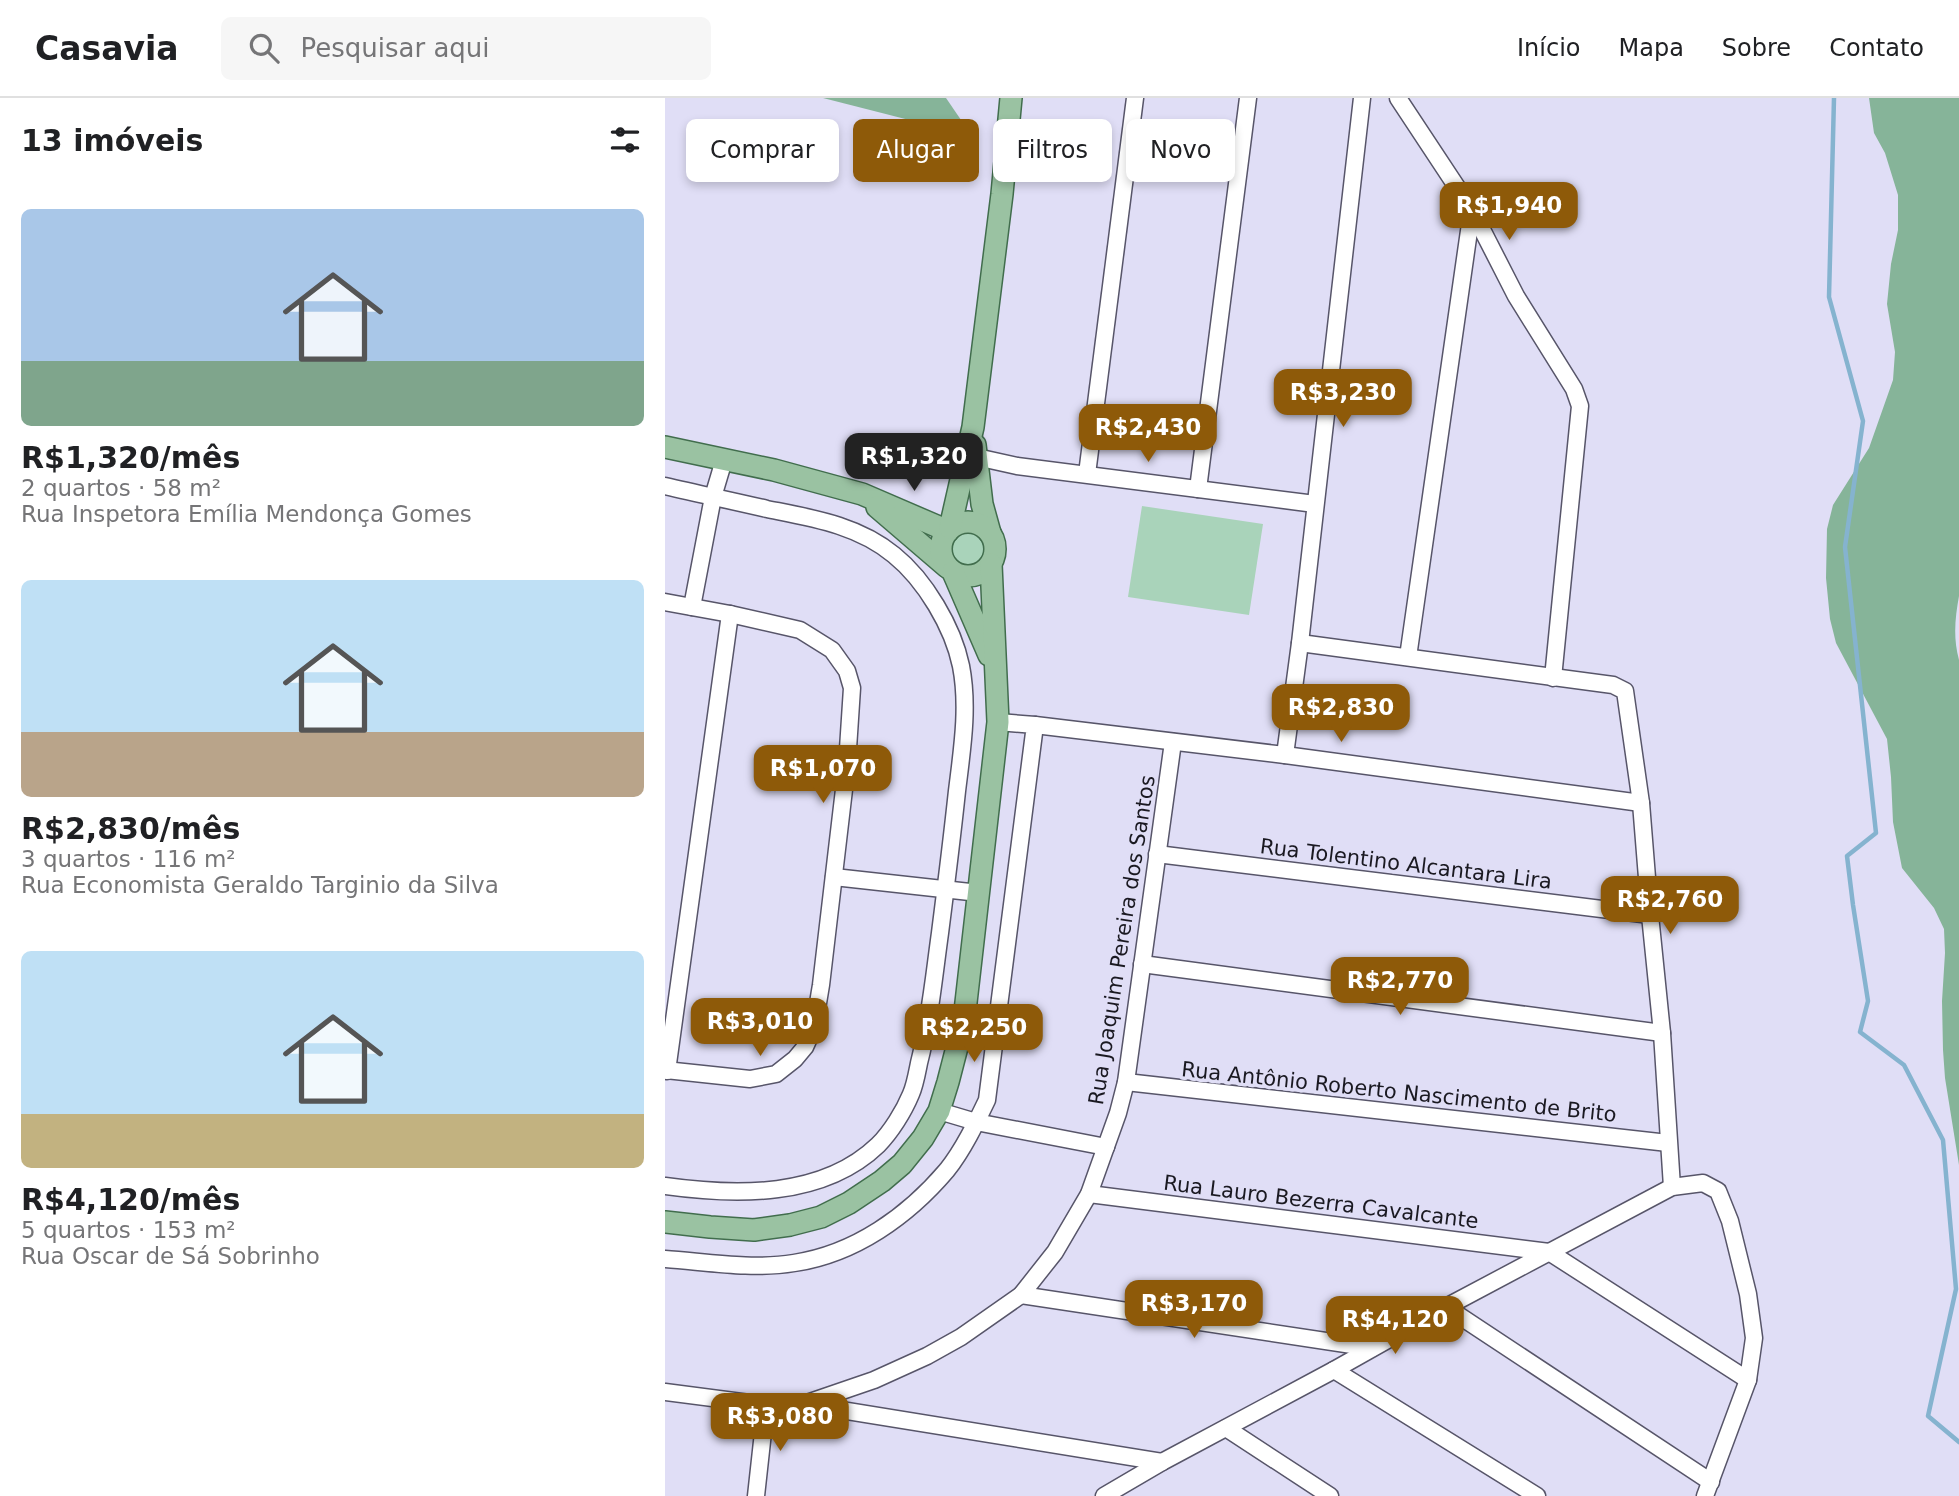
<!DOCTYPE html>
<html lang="pt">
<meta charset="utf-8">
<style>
body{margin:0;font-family:"DejaVu Sans",sans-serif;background:#f6f6f6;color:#202124;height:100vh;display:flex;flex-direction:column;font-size:26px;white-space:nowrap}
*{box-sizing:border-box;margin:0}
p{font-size:23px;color:#757577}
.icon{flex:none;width:38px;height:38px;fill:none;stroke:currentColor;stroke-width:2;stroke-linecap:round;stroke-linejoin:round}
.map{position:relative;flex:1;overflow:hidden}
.side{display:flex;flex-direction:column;background:#fff;width:665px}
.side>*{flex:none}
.banner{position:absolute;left:21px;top:21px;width:665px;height:63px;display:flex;gap:14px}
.price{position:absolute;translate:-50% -60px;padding:0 16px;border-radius:14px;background:#8e5a09;color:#fff;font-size:23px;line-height:46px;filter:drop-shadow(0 2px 4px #0008)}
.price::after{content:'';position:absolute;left:50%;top:42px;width:21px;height:16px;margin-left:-10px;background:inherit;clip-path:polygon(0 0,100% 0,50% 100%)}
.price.selected{background:#222;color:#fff}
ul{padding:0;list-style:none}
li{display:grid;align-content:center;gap:14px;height:371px;padding:0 21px}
li span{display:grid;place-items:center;height:217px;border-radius:10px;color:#555}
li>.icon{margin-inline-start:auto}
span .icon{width:126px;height:126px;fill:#fffc;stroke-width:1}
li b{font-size:30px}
h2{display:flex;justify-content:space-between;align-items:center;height:84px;padding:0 21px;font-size:30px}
.tag{padding:0 24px;border-radius:10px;background:#fff;box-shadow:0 4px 10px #0003;font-size:24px;line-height:63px}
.tag.selected{background:#8e5a09;color:#fff}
header{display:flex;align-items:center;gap:42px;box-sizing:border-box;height:98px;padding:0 35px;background:#fff;border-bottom:2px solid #e0e0e0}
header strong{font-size:33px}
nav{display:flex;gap:38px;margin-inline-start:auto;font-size:24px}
.search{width:490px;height:63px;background:#f6f6f6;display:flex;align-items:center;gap:18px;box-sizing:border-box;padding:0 24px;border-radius:10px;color:#757577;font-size:26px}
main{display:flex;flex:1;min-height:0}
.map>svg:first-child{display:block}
.green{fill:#a9d3ba}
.forest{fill:#86b499}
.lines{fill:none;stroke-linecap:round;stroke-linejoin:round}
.stream{stroke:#85b3cf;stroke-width:4.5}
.minor-casing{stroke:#575569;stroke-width:19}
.major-casing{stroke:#416d4d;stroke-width:24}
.minor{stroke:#fff;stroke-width:16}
.major{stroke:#9ac2a2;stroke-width:21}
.labels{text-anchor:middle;stroke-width:7;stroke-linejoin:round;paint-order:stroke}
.street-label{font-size:21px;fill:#1a1921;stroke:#e0def6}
</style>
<header>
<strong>Casavia</strong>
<div class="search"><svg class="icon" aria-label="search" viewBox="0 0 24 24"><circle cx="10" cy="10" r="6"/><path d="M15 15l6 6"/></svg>Pesquisar aqui</div>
<nav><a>Início</a><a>Mapa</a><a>Sobre</a><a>Contato</a></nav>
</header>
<main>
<section class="side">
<h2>13 imóveis<svg class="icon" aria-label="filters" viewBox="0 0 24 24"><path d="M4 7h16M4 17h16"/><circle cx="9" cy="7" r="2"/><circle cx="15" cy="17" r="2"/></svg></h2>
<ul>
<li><span style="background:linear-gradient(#a9c7e8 70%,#7fa58c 0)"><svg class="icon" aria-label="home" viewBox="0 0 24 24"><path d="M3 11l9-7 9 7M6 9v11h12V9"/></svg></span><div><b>R$1,320/mês</b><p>2 quartos · 58 m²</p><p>Rua Inspetora Emília Mendonça Gomes</p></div></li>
<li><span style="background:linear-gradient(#bfe0f5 70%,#b9a48a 0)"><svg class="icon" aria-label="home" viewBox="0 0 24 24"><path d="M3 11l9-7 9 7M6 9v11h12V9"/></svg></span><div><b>R$2,830/mês</b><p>3 quartos · 116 m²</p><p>Rua Economista Geraldo Targinio da Silva</p></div></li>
<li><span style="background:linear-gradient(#bfe0f5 75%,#c2b280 0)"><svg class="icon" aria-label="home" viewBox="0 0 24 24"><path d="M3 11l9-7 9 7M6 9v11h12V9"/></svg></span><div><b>R$4,120/mês</b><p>5 quartos · 153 m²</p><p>Rua Oscar de Sá Sobrinho</p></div></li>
</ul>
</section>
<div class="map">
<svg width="1294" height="1398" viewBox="0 0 1294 1398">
<rect width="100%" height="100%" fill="#e0def6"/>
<g class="green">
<path d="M477 408 598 426 584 517 463 499Z"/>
<circle cx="303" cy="451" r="17"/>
</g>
<g class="forest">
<path d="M158 0H281L307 38Z"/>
<path d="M1204 0H1294V498C1290 520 1288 540 1294 562V1067L1280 980 1278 952 1277 903 1280 855 1279 831 1269 810 1237 770 1228 724 1226 679 1222 641 1171 545 1165 521 1161 480 1162 431 1168 407 1204 350 1228 282 1230 254 1222 206 1226 166 1233 132V97L1220 55 1209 35Z"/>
</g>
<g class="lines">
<path class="stream" d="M1169 0 1164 199 1198 323 1180 449 1211 735 1182 758 1188 807 1203 903 1195 934 1239 967 1278 1042 1291 1191 1263 1318 1294 1344"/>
<g class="minor-casing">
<g id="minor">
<path d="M733 0 807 112 851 198 909 291 915 308 888 580"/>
<path d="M305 351 316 360 352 368 650 406"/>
<path d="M422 376 470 0"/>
<path d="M0 388C34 396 68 403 102 411 147 420 193 427 229 457 260 482 288 529 296 568 304 609 297 652 292 693 287 740 281 788 275 835 269 878 265 922 254 965 252 975 250 987 246 996 239 1013 226 1034 213 1047 158 1100 71 1098 0 1088"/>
<path d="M533 391 583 0"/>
<path d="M0 504 65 516 135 532 167 552 182 573 187 590 182 666 156 887 149 929 140 949 130 961 111 976 85 981 0 972"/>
<path d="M27 509 48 399 59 362"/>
<path d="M635 545 948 587 960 593 976 705 985 817 997 935 1007 1089"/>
<path d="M743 559 807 112"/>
<path d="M370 627 620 657 976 705"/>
<path d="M620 657 635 545 697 0"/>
<path d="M492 756 985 817"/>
<path d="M169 779 314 795"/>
<path d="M477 866 997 935"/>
<path d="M2 973 65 516"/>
<path d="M461 984 1003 1045"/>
<path d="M274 1013 311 1024 441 1049"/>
<path d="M424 1096 884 1154 1083 1282"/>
<path d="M0 1161C42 1164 87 1172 129 1165 190 1156 243 1118 282 1072 298 1052 311 1025 322 1002L370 627 333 624"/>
<path d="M356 1197 707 1250"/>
<path d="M781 1209 1046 1384"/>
<path d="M669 1272 872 1398"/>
<path d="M0 1294 101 1307 139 1306 497 1364"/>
<path d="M139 1306 209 1282 262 1258 296 1239 356 1197 390 1154 424 1096 453 1015 461 984 508 644"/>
<path d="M561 1330 665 1398"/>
<path d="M91 1398 101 1307"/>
<path d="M439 1398 497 1364 669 1272 781 1209 1007 1089 1038 1085 1053 1093 1065 1123 1083 1196 1089 1240 1083 1282 1040 1398"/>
</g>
</g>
<g class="major-casing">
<g id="major">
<path d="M310 347 317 406 325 435"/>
<path d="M0 349 109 372 197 396 283 433"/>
<path d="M212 409 282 469"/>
<circle cx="303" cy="451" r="27"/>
<path d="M285 430 308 329 337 96 346 0"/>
<path d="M288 474 324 557"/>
<path d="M0 1124 45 1129 89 1132 125 1127 156 1119 184 1105 217 1083 237 1066 258 1040 274 1013 283 984 299 922 333 624 326 466"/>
</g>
</g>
<use href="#minor" class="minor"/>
<use href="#major" class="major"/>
</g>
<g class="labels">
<g class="street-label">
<text transform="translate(741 766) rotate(7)" y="7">Rua Tolentino Alcantara Lira</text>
<text transform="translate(457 842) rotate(-81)" y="7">Rua Joaquim Pereira dos Santos</text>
<text transform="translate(734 994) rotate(6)" y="7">Rua Antônio Roberto Nascimento de Brito</text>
<text transform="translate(656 1104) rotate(7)" y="7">Rua Lauro Bezerra Cavalcante</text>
</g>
</g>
</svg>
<b class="price" style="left:844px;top:144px">R$1,940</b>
<b class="price" style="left:678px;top:331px">R$3,230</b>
<b class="price" style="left:483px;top:366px">R$2,430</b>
<b class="price selected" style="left:249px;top:395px">R$1,320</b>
<b class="price" style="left:676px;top:646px">R$2,830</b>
<b class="price" style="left:158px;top:707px">R$1,070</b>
<b class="price" style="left:1005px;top:838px">R$2,760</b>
<b class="price" style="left:735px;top:919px">R$2,770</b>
<b class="price" style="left:95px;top:960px">R$3,010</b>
<b class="price" style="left:309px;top:966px">R$2,250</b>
<b class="price" style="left:529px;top:1242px">R$3,170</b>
<b class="price" style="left:730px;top:1258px">R$4,120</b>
<b class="price" style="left:115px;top:1355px">R$3,080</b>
<div class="banner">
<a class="tag">Comprar</a>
<a class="tag selected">Alugar</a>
<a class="tag">Filtros</a>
<a class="tag">Novo</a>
</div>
</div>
</main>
